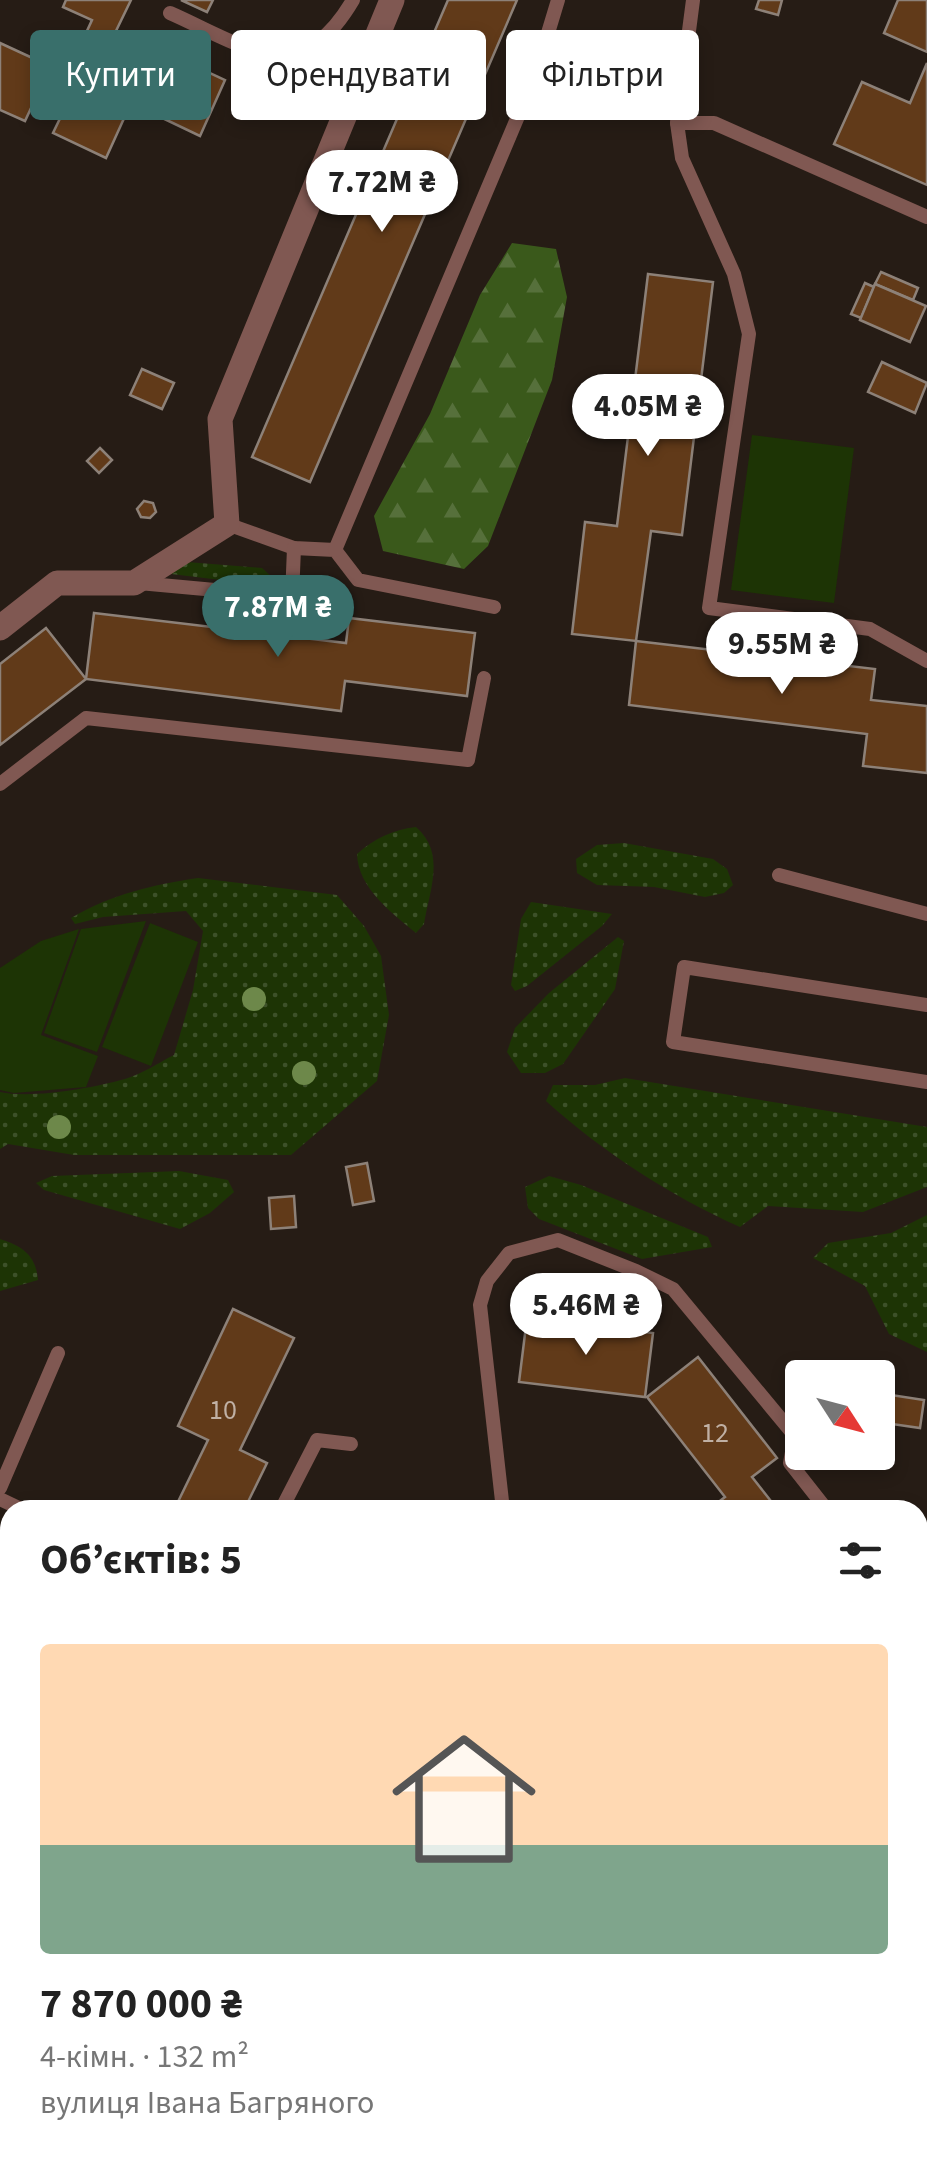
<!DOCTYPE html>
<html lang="uk">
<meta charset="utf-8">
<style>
body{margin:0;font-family:"Source Sans 3",sans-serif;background:#f2f2f2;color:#222;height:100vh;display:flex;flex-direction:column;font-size:38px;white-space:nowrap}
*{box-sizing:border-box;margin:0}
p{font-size:32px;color:#767676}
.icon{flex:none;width:55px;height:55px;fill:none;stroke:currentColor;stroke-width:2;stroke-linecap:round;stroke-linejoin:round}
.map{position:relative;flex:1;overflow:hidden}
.details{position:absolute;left:0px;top:1500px;width:928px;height:672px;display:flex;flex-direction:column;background:#fff;border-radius:30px 30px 0 0;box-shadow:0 5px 15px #0003}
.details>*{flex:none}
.hud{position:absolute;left:30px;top:30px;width:868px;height:90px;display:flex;gap:20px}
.needle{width:65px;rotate:126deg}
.buttons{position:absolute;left:785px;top:1360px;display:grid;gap:20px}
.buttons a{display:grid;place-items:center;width:110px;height:110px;border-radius:10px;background:#fff;box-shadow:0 5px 15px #0003;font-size:50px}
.price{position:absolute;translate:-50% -85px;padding:0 22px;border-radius:35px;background:#fff;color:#222;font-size:32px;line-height:65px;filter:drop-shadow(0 2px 5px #0008)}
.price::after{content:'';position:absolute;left:50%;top:60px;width:30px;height:22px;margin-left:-15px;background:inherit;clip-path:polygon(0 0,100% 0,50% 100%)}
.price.on{background:#396f6b;color:#fff}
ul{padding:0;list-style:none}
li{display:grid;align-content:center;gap:20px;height:530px;padding:0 40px}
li+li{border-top:2px solid #e0e0e0}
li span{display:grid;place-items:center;height:310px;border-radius:10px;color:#555}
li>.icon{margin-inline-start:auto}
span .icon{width:180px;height:180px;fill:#fffc;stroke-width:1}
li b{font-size:42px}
h2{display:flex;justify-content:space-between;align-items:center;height:120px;padding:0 40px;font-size:42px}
.tag{padding:0 35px;border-radius:10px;background:#fff;box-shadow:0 5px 15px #0003;font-size:35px;line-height:90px}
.tag.on{background:#396f6b;color:#fff}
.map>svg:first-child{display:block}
.grass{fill:url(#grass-dots)}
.forest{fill:url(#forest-firs)}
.park{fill:#1d3405}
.building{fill:#613a19;stroke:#8d8178;stroke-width:2.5}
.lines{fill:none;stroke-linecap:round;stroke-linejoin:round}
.lane{stroke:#805852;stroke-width:14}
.street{stroke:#805852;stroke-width:25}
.tree{fill:#6d884a}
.labels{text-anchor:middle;stroke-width:10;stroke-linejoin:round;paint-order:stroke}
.number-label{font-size:28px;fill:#c0b0a4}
</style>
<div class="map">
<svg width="927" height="2172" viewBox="0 0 927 2172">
<defs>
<pattern id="grass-dots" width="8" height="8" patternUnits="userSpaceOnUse" patternTransform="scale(2.5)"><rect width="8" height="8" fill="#1d3405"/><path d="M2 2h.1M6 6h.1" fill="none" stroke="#3d5129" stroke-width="1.8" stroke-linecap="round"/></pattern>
<pattern id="forest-firs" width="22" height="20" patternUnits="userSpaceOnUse" patternTransform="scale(2.5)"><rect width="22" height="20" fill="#3a591b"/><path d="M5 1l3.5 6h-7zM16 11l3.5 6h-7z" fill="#56703b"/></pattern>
</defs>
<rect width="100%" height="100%" fill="#261c15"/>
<g class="grass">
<path d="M187 562 262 568 272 577 263 585 171 574Z"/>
<path d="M416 827C446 853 430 889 424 924L416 933C392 913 358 888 357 854 375 838 392 830 416 827Z"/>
<path d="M624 843 713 859 727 869 733 885 724 893 705 897 654 887 597 885 577 873 576 859 597 845Z"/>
<path d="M198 878 337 895 364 926 381 956 389 1015 377 1081 291 1155H74L8 1144 0 1149V1092C33 1099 92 1088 125 1079 142 1074 158 1063 174 1055L193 990 203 931 186 911 103 917 75 924 71 918C112 894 152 885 198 878Z"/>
<path d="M531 902 612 914 602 926 527 986 515 991 511 985 521 919Z"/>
<path d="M618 937 624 941 615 989 563 1064 545 1073H521L507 1052 515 1028 549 993Z"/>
<path d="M625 1078 927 1127V1187L863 1212 768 1206 740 1227C669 1195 604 1153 546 1101L553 1085H595Z"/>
<path d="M179 1171 228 1180 234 1192 210 1213 180 1229 44 1190 36 1183 52 1176Z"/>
<path d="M549 1176 581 1185 708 1237 712 1247 642 1259 539 1219 528 1208 525 1187Z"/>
<path d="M927 1215V1352L889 1334 865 1286 813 1258 828 1243 891 1233Z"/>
<path d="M0 1239C23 1246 36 1256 38 1280L0 1291Z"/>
<path d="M918 1999 927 2011V2052L918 2040Z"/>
</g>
<g class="forest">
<path d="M512 243 556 249 567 297 552 380 488 546 464 569 383 551 374 516 430 414 480 295Z"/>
<path d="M473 2163 718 2162V2163L716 2172H470Z"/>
</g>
<g class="park">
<path d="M752 435 854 448 834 603 731 590Z"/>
<path d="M146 921 97 1052 44 1033 81 929Z"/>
<path d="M150 923 198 942 151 1066 102 1047Z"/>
<path d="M79 929 41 1035 98 1056 86 1087 14 1093 0 1090V968L41 941Z"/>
</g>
<g class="building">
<path d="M66 0H131L116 31 145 44 132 70 156 81 169 54 225 80 200 136 131 103 106 158 53 133 67 104 39 91 25 121 0 110V43L67 74 92 20 63 7Z"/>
<path d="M181 0H213L207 12Z"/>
<path d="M448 0H517L310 482 252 457Z"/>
<path d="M759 0H782L778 15 756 9Z"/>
<path d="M898 0H927V52L884 33Z"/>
<path d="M927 63V185L834 144 862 82 910 103Z"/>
<path d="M881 272 918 288 913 300 875 284Z"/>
<path d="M648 274 713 282 682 535 651 531 636 641 572 634 585 522 617 526Z"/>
<path d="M865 283 874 287 861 318 851 314Z"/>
<path d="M875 284 926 306 910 342 860 320Z"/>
<path d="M882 362 927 383 915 413 868 392Z"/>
<path d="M142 369 174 383 162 409 130 395Z"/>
<path d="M100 448 112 460 99 473 87 461Z"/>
<path d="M144 501 153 503 156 512 150 518 141 517 137 509Z"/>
<path d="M94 613 346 643 349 618 475 633 467 696 345 681 341 711 86 679Z"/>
<path d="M46 628 86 679 0 745V664Z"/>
<path d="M636 641 875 669 871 700 927 706V773L863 766 867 734 629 705Z"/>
<path d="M367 1163 374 1201 353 1205 346 1167Z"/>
<path d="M294 1196 296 1227 271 1229 269 1198Z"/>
<path d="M233 1309 294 1338 240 1450 267 1463 244 1510H174L208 1440 178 1426Z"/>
<path d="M527 1318 653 1333 645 1397 519 1382Z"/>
<path d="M698 1357 777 1458 752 1477 778 1510H708L725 1497 647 1397Z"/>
<path d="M878 1393 924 1400 920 1428 878 1422Z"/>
<path d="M927 1621V1697L918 1705V1628Z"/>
<path d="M927 1792V1840L918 1847V1800Z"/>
<path d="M927 1943V1997L918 1985V1951Z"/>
<path d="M339 2162H392L388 2172H335Z"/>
</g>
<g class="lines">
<g class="lane">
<path d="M693 0 677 123 682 158 734 274 749 334 709 608 870 629 927 661"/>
<path d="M170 13C245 46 299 92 353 0"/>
<path d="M677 123H714L927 217"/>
<path d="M227 524 294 548 335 550 358 580 494 607"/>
<path d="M335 550 535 76 558 0"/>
<path d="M139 583 292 597 294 548"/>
<path d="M0 784 86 718 468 760 484 678"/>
<path d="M779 875 927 914"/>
<path d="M927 1005 684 967 673 1042 927 1082"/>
<path d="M0 1488 58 1353"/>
<path d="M0 1499 23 1510"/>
<path d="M281 1510 317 1440 351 1444"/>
<path d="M503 1510 480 1305 487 1281 509 1253 558 1240 636 1271 673 1289 795 1436 790 1463 827 1510"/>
<path d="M918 1540 927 1532"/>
<path d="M918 1741 927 1733"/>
<path d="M918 1910 927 1902"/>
<path d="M918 2053 927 2065"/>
<path d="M45 2172 58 2163 87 2172"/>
<path d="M436 2172 440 2162"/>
</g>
<path class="street" d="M0 628 57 583H134L227 524 220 419 392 0"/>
</g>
<g class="tree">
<circle cx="254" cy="999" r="12"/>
<circle cx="304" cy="1073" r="12"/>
<circle cx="59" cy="1127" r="12"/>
</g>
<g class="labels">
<g class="number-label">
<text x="223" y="1419">10</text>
<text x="715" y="1442">12</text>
</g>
</g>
</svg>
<div class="buttons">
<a><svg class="needle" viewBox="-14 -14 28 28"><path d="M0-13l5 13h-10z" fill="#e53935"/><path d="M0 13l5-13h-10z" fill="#767676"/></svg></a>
</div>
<b class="price" style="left:382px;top:235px">7.72M ₴</b>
<b class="price" style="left:648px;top:459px">4.05M ₴</b>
<b class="price on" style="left:278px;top:660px">7.87M ₴</b>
<b class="price" style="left:782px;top:697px">9.55M ₴</b>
<b class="price" style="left:586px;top:1358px">5.46M ₴</b>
<div class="hud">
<a class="tag on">Купити</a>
<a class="tag">Орендувати</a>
<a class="tag">Фільтри</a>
</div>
<section class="details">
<h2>Об’єктів: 5<svg class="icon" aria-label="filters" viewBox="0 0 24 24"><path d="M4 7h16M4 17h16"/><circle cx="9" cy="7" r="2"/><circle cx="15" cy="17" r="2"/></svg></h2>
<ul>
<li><span style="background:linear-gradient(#ffd9b3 65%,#7fa58c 0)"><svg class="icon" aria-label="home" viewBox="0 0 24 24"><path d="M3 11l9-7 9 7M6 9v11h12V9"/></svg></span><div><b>7 870 000 ₴</b><p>4-кімн. · 132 m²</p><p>вулиця Івана Багряного</p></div></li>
</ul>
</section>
</div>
